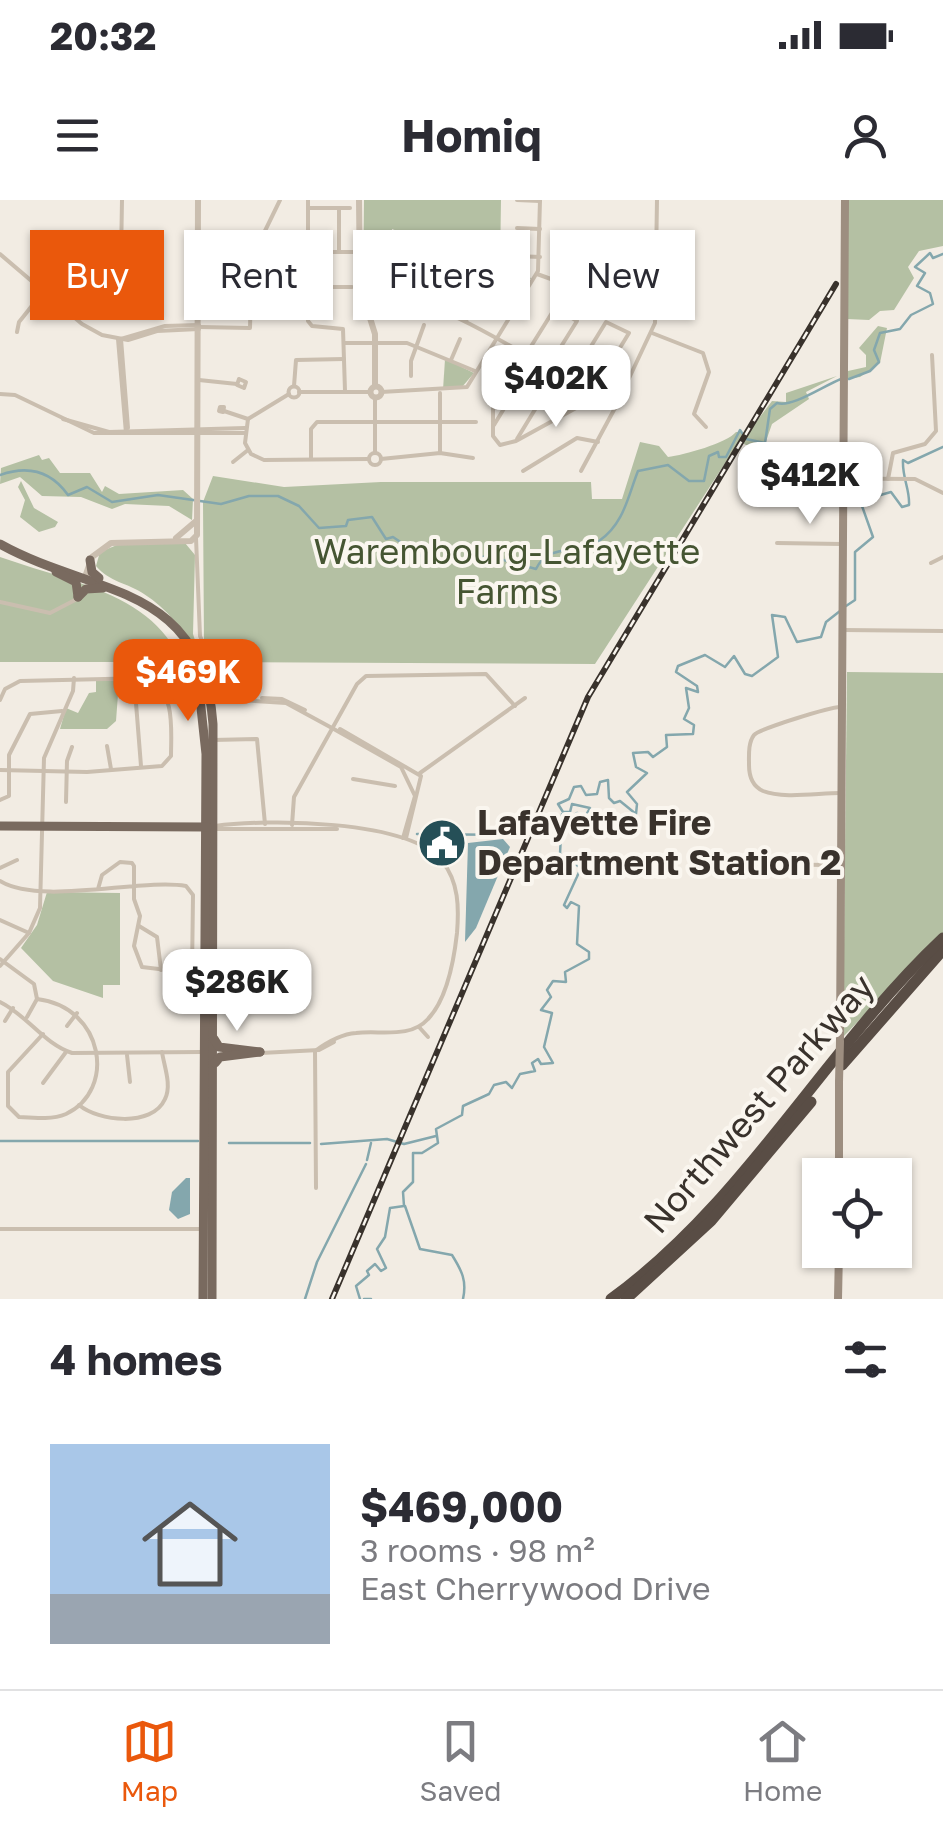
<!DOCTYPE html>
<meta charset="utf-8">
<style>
body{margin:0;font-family:"Golos Text",sans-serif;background:#f7f7f7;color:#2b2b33;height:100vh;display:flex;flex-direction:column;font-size:38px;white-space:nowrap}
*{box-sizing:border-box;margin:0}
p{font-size:32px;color:#7c7c81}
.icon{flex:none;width:55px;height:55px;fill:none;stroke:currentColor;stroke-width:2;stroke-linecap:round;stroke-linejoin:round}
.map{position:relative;height:1099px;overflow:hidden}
.side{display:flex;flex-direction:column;background:#fff;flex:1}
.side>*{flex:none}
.top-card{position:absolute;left:30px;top:30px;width:885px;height:90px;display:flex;gap:20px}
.controls{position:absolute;left:802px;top:958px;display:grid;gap:20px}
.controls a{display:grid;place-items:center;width:110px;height:110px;border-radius:0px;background:#fff;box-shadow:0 2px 8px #0004;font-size:50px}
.price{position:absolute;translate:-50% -85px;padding:0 22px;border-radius:20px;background:#fff;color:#222;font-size:32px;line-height:65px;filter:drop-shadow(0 2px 5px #0008)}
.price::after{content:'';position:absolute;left:50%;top:60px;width:30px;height:22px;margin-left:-15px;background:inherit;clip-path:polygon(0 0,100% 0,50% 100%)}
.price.active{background:#ea580c;color:#fff}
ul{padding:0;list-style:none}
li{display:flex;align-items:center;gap:30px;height:250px;padding:0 50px}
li+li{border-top:2px solid #e1e1e2}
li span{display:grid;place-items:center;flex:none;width:280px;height:200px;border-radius:0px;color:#555}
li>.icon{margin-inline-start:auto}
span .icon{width:120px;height:120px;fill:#fffc;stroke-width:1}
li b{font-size:42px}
h2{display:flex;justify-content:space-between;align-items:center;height:120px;padding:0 50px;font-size:42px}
.tag{padding:0 35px;border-radius:0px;background:#fff;box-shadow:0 2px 8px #0004;font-size:35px;line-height:90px}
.tag.active{background:#ea580c;color:#fff}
.status{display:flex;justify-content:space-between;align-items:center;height:70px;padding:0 50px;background:#fff;direction:ltr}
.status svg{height:28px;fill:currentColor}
header{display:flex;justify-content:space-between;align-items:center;height:130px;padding:0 50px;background:#fff;font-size:45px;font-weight:700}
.menu{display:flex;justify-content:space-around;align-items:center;height:140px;border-top:2px solid #e1e1e2;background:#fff;font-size:28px;color:#7c7c81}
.menu a{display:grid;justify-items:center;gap:5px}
.menu .active{color:#ea580c}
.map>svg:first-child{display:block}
.green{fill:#b4c0a3}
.water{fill:#84a7ad}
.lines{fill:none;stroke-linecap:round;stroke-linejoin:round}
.stream{stroke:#84a7ad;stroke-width:2.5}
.minor{stroke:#cabeaf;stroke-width:4}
.tertiary{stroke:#cabeaf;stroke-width:6}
.secondary{stroke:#9d8e80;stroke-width:8}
.primary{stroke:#796a5f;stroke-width:9}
.motorway{stroke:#594d45;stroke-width:11}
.rail-casing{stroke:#39322c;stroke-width:6}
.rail{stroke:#faf6ef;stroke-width:2.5;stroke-dasharray:8;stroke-linecap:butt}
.secondary-bridge{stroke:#9d8e80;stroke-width:8}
.labels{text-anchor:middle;stroke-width:8;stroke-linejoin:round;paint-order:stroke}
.park-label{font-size:35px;fill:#455532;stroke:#faf6ef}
.poi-label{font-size:35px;font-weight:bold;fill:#39322c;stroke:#faf6ef;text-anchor:start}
.street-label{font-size:35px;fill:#39322c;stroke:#faf6ef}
</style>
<div class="status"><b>20:32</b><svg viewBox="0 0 49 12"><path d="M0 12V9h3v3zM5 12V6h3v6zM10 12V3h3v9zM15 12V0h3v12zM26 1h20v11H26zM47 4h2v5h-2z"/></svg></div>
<header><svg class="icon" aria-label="menu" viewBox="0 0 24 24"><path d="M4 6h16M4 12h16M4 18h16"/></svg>Homiq<svg class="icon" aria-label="person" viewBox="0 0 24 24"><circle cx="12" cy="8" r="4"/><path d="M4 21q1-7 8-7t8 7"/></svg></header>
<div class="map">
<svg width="943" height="1099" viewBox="0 0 943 1099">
<rect width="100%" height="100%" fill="#f2ece3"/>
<g class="green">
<path d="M364 0H501L500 66 531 78 528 82 392 29 391 62 363 86Z"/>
<path d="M848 0H943V46L919 51 908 67 914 78 894 110 880 111 869 120 847 119Z"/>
<path d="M878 126 887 128 880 163 860 177 846 179 848 171 866 167V155L859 148Z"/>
<path d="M445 159 474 173 462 187 443 190Z"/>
<path d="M837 176 806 192 809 199 772 224 765 244 751 248 741 242 772 201 786 202V193Z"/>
<path d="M736 232H742V237L595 464 215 462 204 443 203 302 213 276 284 287 381 282H591L592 299H622L640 242 659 246 668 257C684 255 727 243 736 232Z"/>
<path d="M39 255 42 260 49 258 60 273H90L102 292 105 286 119 294 183 290 193 299 192 320 169 306 125 304 112 309 81 297 42 296 20 277 0 284 1 268Z"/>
<path d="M21 281 34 308 58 322 55 327 39 332 20 317 25 300 18 287Z"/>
<path d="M185 343 195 355 193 434 199 453C184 432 167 408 144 394 128 383 109 382 96 366L100 352 117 345Z"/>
<path d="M0 357C88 388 186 398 191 511L178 487 153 462H0Z"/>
<path d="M847 472 943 473V733L843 837Z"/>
<path d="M96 480 119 481 116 521 107 529H60L66 508 78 513 89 493 96 492Z"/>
<path d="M47 692 120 693V785H103V798L53 781 21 748 37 725Z"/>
</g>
<g class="water">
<path d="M503 639 510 647 476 728 465 742 468 643Z"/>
<path d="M186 978H190V1014L178 1019 169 1010 172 992Z"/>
</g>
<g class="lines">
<g class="stream">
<path d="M849 179 870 171 879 162 874 150 880 133 900 129 911 115 933 104 930 93 917 86 925 73 915 67 930 53 933 58 943 54"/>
<path d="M0 275C28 265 51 271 68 295L87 287 112 302 158 295 221 304 249 296H278L299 306 319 328 346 326 348 320 372 317 386 339 393 337 433 364 489 356 536 369C549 342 579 355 599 341 624 324 628 296 638 271L668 265 689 281H704L709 256 718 252 719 257H726L740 230 746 239 765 243 770 209 777 203C792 208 823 186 841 179"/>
<path d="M846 406 855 400V352L873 337 862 306 867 289 877 296 891 292 902 307 909 305C910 289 902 278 903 260L908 263 943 247"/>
<path d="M417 634 522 635"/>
<path d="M532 636H556"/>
<path d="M456 647 462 652"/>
<path d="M449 660 454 662"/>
<path d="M0 941H198"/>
<path d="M229 943H310"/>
<path d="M321 944 387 939 404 944 436 936"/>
<path d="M367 960 371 943"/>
<path d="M405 1006 420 1049 452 1055C462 1071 467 1081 463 1099"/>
<path d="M305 1099 317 1062 366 964"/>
<path d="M360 1099 356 1086 369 1075 367 1071 375 1064 381 1071 386 1068 377 1049 385 1037 390 1008 404 1006 403 992 413 982V953H422L438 943 436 929 462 915 463 906 489 894 494 885 506 882 512 888 520 874 535 871 532 863 538 859 541 864 553 863 544 847 552 813 541 810 551 797 547 790 553 781 566 782 565 772 589 759V752L577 744 579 706 571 702 567 708 564 705 581 668 560 654 562 614 569 619 577 613 586 615 590 608 572 604 570 612H563L558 604 569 599 574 587 581 586 586 595 597 594 600 582 608 580 609 598 614 603 620 601 636 614 637 604 627 592 647 573 636 567 633 553 648 552 653 557 667 547 666 535 693 534 694 525 684 519 689 508 686 488 698 492 697 486 676 472 678 466 705 455 725 467 734 456 745 474 752 476 778 457 772 415 785 417 797 442 821 437 826 422 840 411"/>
<path d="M364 1099H371"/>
</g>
<g class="minor">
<path d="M308 0V121L312 126 343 129 345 191"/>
<path d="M517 0 540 1"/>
<path d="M308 8H350"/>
<path d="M517 28 540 29"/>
<path d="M308 52H358"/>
<path d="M339 52V8"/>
<path d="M0 54 82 124 102 135 128 140 157 131 199 129"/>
<path d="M199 56H221"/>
<path d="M516 56 540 57"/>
<path d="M537 74 604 98 671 104"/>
<path d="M308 87H352"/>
<path d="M392 95 408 54 453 69 438 113"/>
<path d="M363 97C420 78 561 179 615 208L655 123 657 0"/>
<path d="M415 104 433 59"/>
<path d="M466 121 474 101"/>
<path d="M199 127 250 128 251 87 261 39 280 0"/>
<path d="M17 132 19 122C52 81 64 57 121 57L122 0"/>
<path d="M652 133 703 153 709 172 694 214 706 227"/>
<path d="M118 139 126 233"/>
<path d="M121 139 128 228"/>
<path d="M121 139 165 126 199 125"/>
<path d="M345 143H407L475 171"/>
<path d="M510 149 493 180V236L500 245 516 241 587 202 629 133 606 122 569 182"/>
<path d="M525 156 555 108 577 121 547 169"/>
<path d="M451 160 460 139"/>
<path d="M411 176V161L424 125"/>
<path d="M239 179 246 182 244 188 237 185Z"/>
<path d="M199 180 237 184"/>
<path d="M294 186 296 160 344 159"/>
<circle cx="294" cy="192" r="5.5"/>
<path d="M299 192H370"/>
<path d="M381 192 467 187 538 71 540 0"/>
<path d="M0 194 15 195 94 233H245"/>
<path d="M289 194 248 219 245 243 251 254 264 260 369 259"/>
<path d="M375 197V253"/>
<path d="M220 207H224L223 212 219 211Z"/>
<path d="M224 211 248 219"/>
<path d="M63 219 109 232 245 228"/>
<path d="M494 225 533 161"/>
<path d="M517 239 556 175"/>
<path d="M440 253V193"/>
<circle cx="375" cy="259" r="6"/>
<path d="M311 259V229L317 222H476"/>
<path d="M381 259 440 253 473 258"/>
<path d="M233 262 248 250"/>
<path d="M523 271 577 238 598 242"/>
<path d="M581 271 615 208"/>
<path d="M757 278 915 279 943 293"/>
<path d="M888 279 893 253 925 244 936 231 932 155"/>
<path d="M846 281 871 280"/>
<path d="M196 338 200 436 223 491 240 500 286 503 332 528 401 567 415 596 403 638"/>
<path d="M777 343 841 344"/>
<path d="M931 363 943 357"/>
<path d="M0 402 50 413 77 399"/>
<path d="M843 430 943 431"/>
<path d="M134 478 141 566"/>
<path d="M222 485 248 499"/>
<path d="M262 498 282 499 305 510"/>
<path d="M0 500 5 489 20 481 147 478C176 491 171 530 171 556L162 566 87 572 0 570"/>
<path d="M340 529 421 576 406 638"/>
<path d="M213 540 257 539 265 624"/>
<path d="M107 546 111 569"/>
<path d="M420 573 525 498"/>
<path d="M353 579 395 586"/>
<path d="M840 593C818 593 783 599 763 591 752 586 749 576 749 565 749 555 748 543 754 535 759 529 830 507 840 507"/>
<path d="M0 600 9 596V555L30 514 62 511"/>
<path d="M66 602 67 561 72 547"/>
<path d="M292 625 294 597 357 484 366 476 486 474 515 506"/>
<path d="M215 626C265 619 408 619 442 661 459 682 459 708 457 733 454 760 447 799 428 819 410 839 380 830 356 833 341 834 326 843 315 851"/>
<path d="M217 629H337"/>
<path d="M701 664 841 665"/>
<path d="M0 668 17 660"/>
<path d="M0 681C41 706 141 678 186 686L193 695 192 773 142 767 134 746 140 716 134 699V666L132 663 120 662 102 675 98 689"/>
<path d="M0 720 29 733"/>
<path d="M139 726 157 737 161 770"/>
<path d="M0 759 34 784 37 799 27 817"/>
<path d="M0 766 29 733 40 708 44 558 73 491 74 478"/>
<path d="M37 799C104 807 117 890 66 914 52 920 34 918 19 917L8 906V872L43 834"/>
<path d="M0 802C27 815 44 844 72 853L202 852"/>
<path d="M5 821 13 808"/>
<path d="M67 826 77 813"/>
<path d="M419 827 428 837"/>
<path d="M315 851 316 988"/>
<path d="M261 853 319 850 334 842"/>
<path d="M127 855 130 882"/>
<path d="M43 883 66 852"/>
<path d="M79 905C98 921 152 928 165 899 172 885 164 866 162 852"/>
<path d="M0 1029H199"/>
</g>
<g class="tertiary">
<path d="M359 0 360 86 375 134V186"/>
<circle cx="376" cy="192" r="5.5"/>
<path d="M176 338 196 321"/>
<path d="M84 380 92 357 111 343 191 341 197 335 198 0"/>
</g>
<g class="secondary">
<path d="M840 841 845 0"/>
<path d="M839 975V882"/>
<path d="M838 1099 839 1050"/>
</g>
<g class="primary">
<path d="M0 344C93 396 203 382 213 524L212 1099"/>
<path d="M90 360 92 372 99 378"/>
<path d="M56 372 76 382 78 397"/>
<path d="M78 397 86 389 103 388"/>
<path d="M198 480 206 554 203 1099"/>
<path d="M0 626 207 627"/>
<path d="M214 839 219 847 260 852"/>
<path d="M215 863 220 857 260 852"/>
</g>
<g class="motorway">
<path d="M842 865 943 750"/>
<path d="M611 1099C745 1002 824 850 943 738"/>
<path d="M626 1099 711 1021 811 902"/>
</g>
<g class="rail-casing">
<path id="rail" d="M332 1099 588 497 836 84"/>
</g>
<use href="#rail" class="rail"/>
<path class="secondary-bridge" d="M839 882 840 841"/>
</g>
<defs>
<g id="civic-disc" transform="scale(2.5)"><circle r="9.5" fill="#254f57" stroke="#faf6ef"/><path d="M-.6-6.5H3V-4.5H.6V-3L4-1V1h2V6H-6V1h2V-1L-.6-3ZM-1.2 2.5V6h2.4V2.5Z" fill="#fff"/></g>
</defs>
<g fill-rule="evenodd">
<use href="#civic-disc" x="442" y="643"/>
</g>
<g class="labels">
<g class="park-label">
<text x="507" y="364">Warembourg-Lafayette<tspan x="507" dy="40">Farms</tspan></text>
</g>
<g class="poi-label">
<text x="477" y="635">Lafayette Fire<tspan x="477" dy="40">Department Station 2</tspan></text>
</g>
<g class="street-label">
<text transform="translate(759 904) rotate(-49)" y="12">Northwest Parkway</text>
</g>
</g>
</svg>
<div class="controls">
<a><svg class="icon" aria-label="locate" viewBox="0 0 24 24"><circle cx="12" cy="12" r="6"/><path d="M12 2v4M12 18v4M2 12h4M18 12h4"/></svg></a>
</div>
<b class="price" style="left:556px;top:230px">$402K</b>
<b class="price" style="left:810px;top:327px">$412K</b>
<b class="price active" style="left:188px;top:524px">$469K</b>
<b class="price" style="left:237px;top:834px">$286K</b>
<div class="top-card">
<a class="tag active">Buy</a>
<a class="tag">Rent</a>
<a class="tag">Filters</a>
<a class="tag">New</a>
</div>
</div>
<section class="side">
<h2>4 homes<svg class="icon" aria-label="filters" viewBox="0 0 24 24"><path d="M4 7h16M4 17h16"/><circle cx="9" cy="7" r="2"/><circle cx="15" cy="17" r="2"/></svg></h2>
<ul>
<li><span style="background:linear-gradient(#a9c7e8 75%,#9aa5b1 0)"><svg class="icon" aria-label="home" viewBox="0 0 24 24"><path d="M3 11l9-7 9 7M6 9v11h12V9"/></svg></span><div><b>$469,000</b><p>3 rooms · 98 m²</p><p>East Cherrywood Drive</p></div></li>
</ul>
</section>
<nav class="menu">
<a class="active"><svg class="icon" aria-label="map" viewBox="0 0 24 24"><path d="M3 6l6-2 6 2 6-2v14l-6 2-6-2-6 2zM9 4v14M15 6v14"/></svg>Map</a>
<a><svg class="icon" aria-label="saved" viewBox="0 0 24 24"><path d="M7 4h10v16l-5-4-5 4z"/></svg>Saved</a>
<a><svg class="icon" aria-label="home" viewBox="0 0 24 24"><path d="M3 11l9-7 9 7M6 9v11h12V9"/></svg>Home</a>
</nav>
